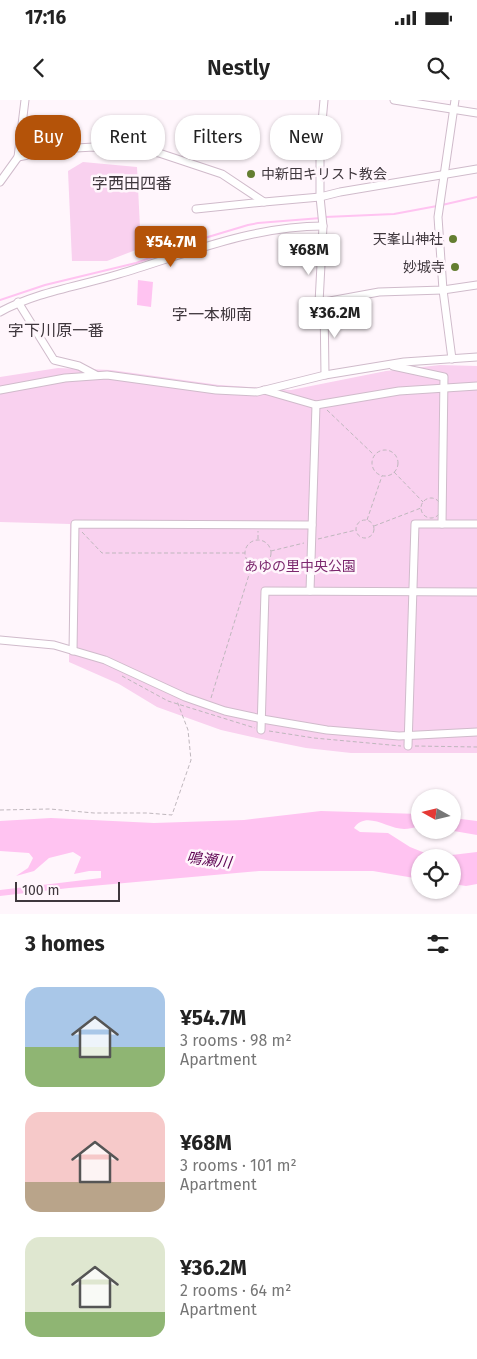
<!DOCTYPE html>
<meta charset="utf-8">
<style>
body{margin:0;font-family:"Fira Sans","Noto Sans JP",sans-serif;background:#f6f6f6;color:#222;height:100vh;display:flex;flex-direction:column;font-size:19px;white-space:nowrap}
*{box-sizing:border-box;margin:0}
p{font-size:16px;color:#767676}
.icon{flex:none;width:28px;height:28px;fill:none;stroke:currentColor;stroke-width:2;stroke-linecap:round;stroke-linejoin:round}
.map{position:relative;height:814px;overflow:hidden}
.panel{display:flex;flex-direction:column;background:#fff;flex:1}
.panel>*{flex:none}
.hud{position:absolute;left:15px;top:15px;width:448px;height:45px;display:flex;gap:10px}
.needle{width:32px;rotate:278deg}
.tools{position:absolute;left:411px;top:689px;display:grid;gap:10px}
.tools a{display:grid;place-items:center;width:50px;height:50px;border-radius:50%;background:#fff;box-shadow:0 1px 4px #0004;font-size:25px}
.scale{position:absolute;left:15px;bottom:12px;width:105px;box-sizing:border-box;padding-left:5px;border:2px solid #3f373d;border-top:0;font-size:14px;line-height:18px;white-space:nowrap;color:#3f373d;-webkit-text-stroke:4px #fff6fc;paint-order:stroke}
.price{position:absolute;translate:-50% -42px;padding:0 11px;border-radius:5px;background:#fff;color:#222;font-size:16px;line-height:32px;filter:drop-shadow(0 1px 2px #0008)}
.price::after{content:'';position:absolute;left:50%;top:30px;width:15px;height:11px;margin-left:-8px;background:inherit;clip-path:polygon(0 0,100% 0,50% 100%)}
.price.current{background:#b45309;color:#fff}
ul{padding:0;list-style:none}
li{display:flex;align-items:center;gap:15px;height:125px;padding:0 25px}
li span{display:grid;place-items:center;flex:none;width:140px;height:100px;border-radius:15px;color:#555}
li>.icon{margin-inline-start:auto}
span .icon{width:60px;height:60px;fill:#fffc;stroke-width:1}
li b{font-size:21px}
h2{display:flex;justify-content:space-between;align-items:center;height:60px;padding:0 25px;font-size:21px}
.pill{padding:0 18px;border-radius:20px;background:#fff;box-shadow:0 1px 4px #0004;font-size:18px;line-height:45px}
.pill.current{background:#b45309;color:#fff}
.status{display:flex;justify-content:space-between;align-items:center;height:35px;padding:0 25px;background:#fff;direction:ltr}
.status svg{height:14px;fill:currentColor}
header{display:flex;justify-content:space-between;align-items:center;height:65px;padding:0 25px;background:#fff;font-size:22px;font-weight:600}
.map>svg:first-child{display:block}
.green{fill:#f9d1ef}
.water{fill:#ffc3f1}
.lines{fill:none;stroke-linecap:round;stroke-linejoin:round}
.stream{stroke:#ffc3f1;stroke-width:2}
.minor-casing{stroke:#d0bbcb;stroke-width:9}
.path{stroke:#bfb7bd;stroke-width:1;stroke-dasharray:4 2.5;stroke-linecap:butt}
.minor{stroke:#fff;stroke-width:7}
.poi-dot{fill:#647e31;stroke:#fff6fc;stroke-width:2}
.labels{text-anchor:middle;stroke-width:5;stroke-linejoin:round;paint-order:stroke}
.poi-label{font-size:14px;fill:#3f373d;stroke:#fff6fc;text-anchor:end}
.park-label{font-size:14px;fill:#7c286e;stroke:#fff6fc}
.water-label{font-size:15px;font-style:italic;fill:#5c0150;stroke:#fff6fc}
.quarter-label{font-size:16px;fill:#3f373d;stroke:#fff6fc}
</style>
<div class="status"><b>17:16</b><svg viewBox="0 0 49 12"><path d="M0 12V9h3v3zM5 12V6h3v6zM10 12V3h3v9zM15 12V0h3v12zM26 1h20v11H26zM47 4h2v5h-2z"/></svg></div>
<header><svg class="icon" aria-label="back" viewBox="0 0 24 24"><path d="M15 5l-7 7 7 7"/></svg>Nestly<svg class="icon" aria-label="search" viewBox="0 0 24 24"><circle cx="10" cy="10" r="6"/><path d="M15 15l6 6"/></svg></header>
<div class="map">
<svg width="477" height="814" viewBox="0 0 477 814">
<rect width="100%" height="100%" fill="#fff6fc"/>
<g class="green">
<path d="M83 62 137 67 141 148 107 161H72L68 71Z"/>
<path d="M440 265 477 266V653H351L306 648 252 637 221 630 157 607 119 584 69 562 70 424 0 422V277L58 268 111 270 219 285 291 290 386 271Z"/>
</g>
<g class="water">
<path d="M138 180 153 182 151 207 137 205Z"/>
<path d="M321 711 420 714V726C415 727 409 729 404 729 388 729 366 710 354 728L360 732 388 733 410 747 435 757 477 752V784L466 786 453 784 452 758H420V779L373 771H259L69 788 0 796V790L101 778V771H89L74 774 81 757 73 752 49 758 34 771 16 776 28 768 33 758 29 753 0 751V721L51 718 154 723 244 720Z"/>
<path d="M453 718 477 721V735L448 730H452Z"/>
</g>
<g class="lines">
<g class="stream">
<path d="M442 105 477 97"/>
<path d="M325 117 394 114 437 106"/>
<path d="M0 200 45 185 136 163 208 137 248 125 258 123 321 118"/>
</g>
<g class="minor-casing">
<g id="minor">
<path d="M324 0 320 44V97L323 126 319 203 379 192 443 190 477 185"/>
<path d="M394 0 477 13"/>
<path d="M18 57 58 49 94 47 141 50 159 53 222 74 264 102 320 97 340 92 477 69"/>
<path d="M0 82 18 57 25 0"/>
<path d="M196 109 264 102"/>
<path d="M18 202 54 260 79 266 96 275"/>
<path d="M324 203 325 275"/>
<path d="M0 212C36 192 80 186 119 174 186 154 252 126 323 126"/>
<path d="M452 259 443 190 438 117 455 0"/>
<path d="M393 266 444 277 442 424"/>
<path d="M0 290 65 278 107 275 216 290 257 292 325 275 404 262 477 257"/>
<path d="M264 290 316 305 399 291 477 286"/>
<path d="M310 491 316 305"/>
<path d="M0 540 54 545 105 560 185 597 225 611 262 619 327 630 399 636 477 632"/>
<path d="M73 551 75 424 312 425"/>
<path d="M261 630 265 491 477 492"/>
<path d="M408 646 415 424H477"/>
</g>
</g>
<g class="path">
<path d="M327 310 373 354"/>
<circle cx="385" cy="363" r="13"/>
<path d="M394 372 423 402"/>
<circle cx="431" cy="408" r="10"/>
<path d="M367 420 382 376"/>
<circle cx="365" cy="429" r="9"/>
<path d="M374 426 421 408"/>
<path d="M82 432 102 453H245"/>
<path d="M258 439V431"/>
<path d="M318 439 356 430"/>
<circle cx="258" cy="453" r="13"/>
<path d="M271 451 304 443"/>
<path d="M122 576 168 601 255 628"/>
<path d="M211 598 252 465"/>
<path d="M269 631 314 638 401 646"/>
<path d="M415 646 477 647"/>
<path d="M0 710 50 709 94 713H147L172 715 191 660 188 630 177 601"/>
</g>
<use href="#minor" class="minor"/>
</g>
<g class="poi-dot">
<circle cx="251" cy="74" r="5"/>
<circle cx="453" cy="139" r="5"/>
<circle cx="455" cy="167" r="5"/>
</g>
<g class="labels">
<g class="poi-label">
<text x="261" y="79" text-anchor="start">中新田キリスト教会</text>
<text x="443" y="144">天峯山神社</text>
<text x="445" y="172">妙城寺</text>
</g>
<g class="park-label">
<text x="300" y="471">あゆの里中央公園</text>
</g>
<g class="water-label">
<text transform="translate(209 760) rotate(7)" y="5">鳴瀬川</text>
</g>
<g class="quarter-label">
<text x="132" y="89">字西田四番</text>
<text x="212" y="220">字一本柳南</text>
<text x="56" y="236">字下川原一番</text>
</g>
</g>
</svg>
<div class="tools">
<a><svg class="needle" viewBox="-14 -14 28 28"><path d="M0-13l5 13h-10z" fill="#e53935"/><path d="M0 13l5-13h-10z" fill="#767676"/></svg></a>
<a><svg class="icon" aria-label="locate" viewBox="0 0 24 24"><circle cx="12" cy="12" r="6"/><path d="M12 2v4M12 18v4M2 12h4M18 12h4"/></svg></a>
</div>
<div class="scale">100 m</div>
<b class="price current" style="left:171px;top:168px">¥54.7M</b>
<b class="price" style="left:309px;top:176px">¥68M</b>
<b class="price" style="left:335px;top:239px">¥36.2M</b>
<div class="hud">
<a class="pill current">Buy</a>
<a class="pill">Rent</a>
<a class="pill">Filters</a>
<a class="pill">New</a>
</div>
</div>
<section class="panel">
<h2>3 homes<svg class="icon" aria-label="filters" viewBox="0 0 24 24"><path d="M4 7h16M4 17h16"/><circle cx="9" cy="7" r="2"/><circle cx="15" cy="17" r="2"/></svg></h2>
<ul>
<li><span style="background:linear-gradient(#a9c7e8 60%,#8fb573 0)"><svg class="icon" aria-label="home" viewBox="0 0 24 24"><path d="M3 11l9-7 9 7M6 9v11h12V9"/></svg></span><div><b>¥54.7M</b><p>3 rooms · 98 m²</p><p>Apartment</p></div></li>
<li><span style="background:linear-gradient(#f6c9c9 70%,#b9a48a 0)"><svg class="icon" aria-label="home" viewBox="0 0 24 24"><path d="M3 11l9-7 9 7M6 9v11h12V9"/></svg></span><div><b>¥68M</b><p>3 rooms · 101 m²</p><p>Apartment</p></div></li>
<li><span style="background:linear-gradient(#dfe7d0 75%,#8fb573 0)"><svg class="icon" aria-label="home" viewBox="0 0 24 24"><path d="M3 11l9-7 9 7M6 9v11h12V9"/></svg></span><div><b>¥36.2M</b><p>2 rooms · 64 m²</p><p>Apartment</p></div></li>
</ul>
</section>
